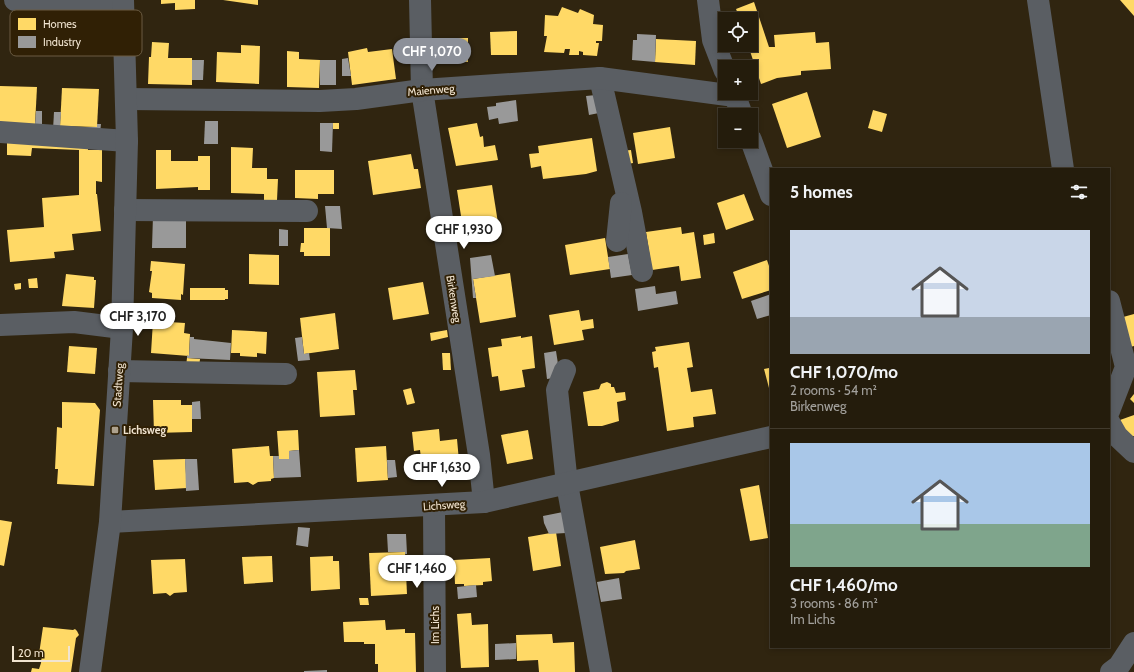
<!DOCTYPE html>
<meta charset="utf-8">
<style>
body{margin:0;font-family:Cabin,sans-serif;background:#2c2515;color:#f1f3f6;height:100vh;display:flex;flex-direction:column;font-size:15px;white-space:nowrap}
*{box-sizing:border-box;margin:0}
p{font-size:13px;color:#a3a19d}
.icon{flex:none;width:22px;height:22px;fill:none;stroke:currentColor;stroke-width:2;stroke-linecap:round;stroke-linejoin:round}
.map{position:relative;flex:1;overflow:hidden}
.details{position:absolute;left:770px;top:168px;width:340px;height:480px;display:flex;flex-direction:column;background:#241c0c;border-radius:0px;box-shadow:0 2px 6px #0003,0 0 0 1px #413a2d}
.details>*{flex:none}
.controls{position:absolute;left:718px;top:12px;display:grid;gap:8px}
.controls a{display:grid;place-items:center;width:40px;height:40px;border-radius:0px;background:#241c0c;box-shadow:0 2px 6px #0003,0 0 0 1px #413a2d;font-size:20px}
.scale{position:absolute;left:12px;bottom:10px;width:58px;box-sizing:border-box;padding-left:4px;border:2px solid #f1e4d0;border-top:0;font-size:11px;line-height:14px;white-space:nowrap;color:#f1e4d0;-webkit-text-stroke:3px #302005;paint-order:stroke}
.price{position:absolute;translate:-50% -34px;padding:0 9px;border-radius:14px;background:#fff;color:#222;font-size:13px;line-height:26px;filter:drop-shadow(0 1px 2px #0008)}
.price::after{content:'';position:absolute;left:50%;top:24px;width:12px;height:9px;margin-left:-6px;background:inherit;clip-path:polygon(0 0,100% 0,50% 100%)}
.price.selected{background:#8c9099;color:#fff}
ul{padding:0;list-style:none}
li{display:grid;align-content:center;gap:8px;height:212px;padding:0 20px}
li+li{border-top:1px solid #413a2d}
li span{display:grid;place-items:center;height:124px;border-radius:0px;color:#555}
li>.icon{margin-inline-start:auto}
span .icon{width:72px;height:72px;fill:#fffc;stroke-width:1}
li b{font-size:17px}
h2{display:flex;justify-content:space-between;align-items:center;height:48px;padding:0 20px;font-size:17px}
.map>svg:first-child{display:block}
.homes{fill:#ffd966}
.industry{fill:#999}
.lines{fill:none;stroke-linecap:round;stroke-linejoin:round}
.minor{stroke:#5a5e63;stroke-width:22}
.poi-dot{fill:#ada18d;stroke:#302005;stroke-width:1.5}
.labels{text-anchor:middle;stroke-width:4;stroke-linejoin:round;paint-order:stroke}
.street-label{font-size:11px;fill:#f1e4d0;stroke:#302005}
.poi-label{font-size:11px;font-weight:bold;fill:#f1e4d0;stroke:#302005;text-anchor:start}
.key{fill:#302005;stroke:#6a5b42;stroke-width:1}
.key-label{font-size:11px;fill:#f1e4d0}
</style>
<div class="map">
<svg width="1134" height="672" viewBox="0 0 1134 672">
<rect width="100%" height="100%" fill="#302510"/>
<g class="homes">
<path d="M161 0H195V9L175 10V3L161 4Z"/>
<path d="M223 0H258V5Z"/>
<path d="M1120 0H1134V16Z"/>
<path d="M754 2 769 47H775L774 35 815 32 816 43 829 42 831 69 801 71V75L777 78 761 84 748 45H751V19H740L736 9Z"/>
<path d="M562 7 578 13 580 9 594 15 593 24 603 25 602 41H596V43H599L597 56 583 55V52L579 51V55H569L570 49H565L564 53 544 52 547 36H544L545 15 558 16Z"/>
<path d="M517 31V55H491L490 32Z"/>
<rect x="442" y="38" width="26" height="24"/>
<path d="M656 39 696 41 695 65 655 62Z"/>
<path d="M152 42 169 43 168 58H192V85L148 84 149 57H151Z"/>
<path d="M241 45 260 46 259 84 216 82 217 52 241 53Z"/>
<path d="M367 48 368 52 392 49 396 79 352 85 348 52Z"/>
<path d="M287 51 299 52V59L320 60 319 88 287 87Z"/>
<path d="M0 86 37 87 35 125 0 123Z"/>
<path d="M62 88 99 89 97 127 60 126Z"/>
<path d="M807 92 821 137 787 148 772 104Z"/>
<path d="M873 110 887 114 882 132 868 128Z"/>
<rect x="333" y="123" width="6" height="6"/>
<path d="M477 123 480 137 483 136 484 147 495 145 498 160 456 166 448 128Z"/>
<path d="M670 127 675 158 638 164 633 133Z"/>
<path d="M7 135 88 143V150H102V182L96 181V194H97L101 231 72 234 74 250 54 252 55 258 10 262 7 230 44 227 42 198 79 195V150L32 148 31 156 7 155Z"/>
<path d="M592 138 597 171 586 174 543 179 541 166 531 168 529 154 539 153 538 146Z"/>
<path d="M231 147 253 148 252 168H267V179H278L277 200H264V194L231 193Z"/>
<path d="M156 150H171V161H198V156H210V190H198V187L156 189Z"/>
<path d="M631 150 633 163 623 165 621 151Z"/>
<path d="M411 154 414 169H418L421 188 373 195 368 161Z"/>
<path d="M295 170H334V194H318V199L295 198Z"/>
<path d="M492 185 498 223 463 229 457 190Z"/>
<path d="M744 194 754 220 726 230 717 203Z"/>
<path d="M681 227 682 234 694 232 701 278 681 281 679 266 652 270 646 232Z"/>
<path d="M304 228H330V256H304V252H300L301 243H304Z"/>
<path d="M714 233 715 243 704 245 703 235Z"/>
<path d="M605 238 610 269 570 275 565 245Z"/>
<path d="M249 254 279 255V285L249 284Z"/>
<path d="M767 260 771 272V290L742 299 733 272Z"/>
<path d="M151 261 185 264 183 295 181 294V300L152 298V293L149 292 152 271H150Z"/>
<path d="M510 273 516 317 480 323 473 279Z"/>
<path d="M66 274 94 277V280H96L94 308 62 306Z"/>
<path d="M37 278 38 288H29L28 279Z"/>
<path d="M423 282 429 314 393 320 388 288Z"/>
<path d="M21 283V289L15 290 14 284Z"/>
<path d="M190 288H225V290H228V299H225V300H190Z"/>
<path d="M579 310 581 321 593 319 594 328 582 330 584 340 554 345 549 315Z"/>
<path d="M335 313 339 349 304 354 300 318Z"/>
<path d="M1134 314V346L1123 349 1116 319Z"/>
<path d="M153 321 185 323 184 333 190 334 189 356 151 353Z"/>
<path d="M232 330 267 332 266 354 257 353V357L240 356V353H231Z"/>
<path d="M447 330 448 337 431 341 430 333Z"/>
<path d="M521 336V338L532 336 535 368 522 370 525 387 500 391 498 376 492 377 488 348 502 346 501 339Z"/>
<path d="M689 342 693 367 687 368 691 392 712 389 716 414 693 417 694 427 667 431 658 367 654 368 652 352 656 351 655 347Z"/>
<path d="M69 346 97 348 95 374 67 372Z"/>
<path d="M442 353H450L451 370H443Z"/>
<path d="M187 358 200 359 199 367 186 366Z"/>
<path d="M771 364V388H769L764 369 769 368V365Z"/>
<path d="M355 370 357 390H353L355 415 320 417 317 372Z"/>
<path d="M607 382 611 384V387H614L616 393 625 392 626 400 617 402 619 421 602 426H588L583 392 599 389 601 384Z"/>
<path d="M411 388 415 403 407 405 403 390Z"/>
<path d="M1134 394V403L1130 399Z"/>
<path d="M153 400H181V405H192V432L154 433Z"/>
<path d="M62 402 95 403 100 410 94 486 57 484 58 469H55L57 427 62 428Z"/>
<path d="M1134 415V436L1128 438 1120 420Z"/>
<path d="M439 429 440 441 457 439 460 472 423 475 420 450 414 451 412 432Z"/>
<path d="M298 430 299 450 289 451V459H279L277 431Z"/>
<path d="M528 430 533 459 507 464 501 435Z"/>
<path d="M269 446 270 456H273L274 478 271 479V481L258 482 253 485 248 482 234 483 232 449Z"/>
<path d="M386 446 388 480 357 482 355 448Z"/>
<path d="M185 459 187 488 155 490 153 460Z"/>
<path d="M759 485 768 538 750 541 740 489Z"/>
<path d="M0 520 12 522 4 566 0 565Z"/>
<path d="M556 532 561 566 533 571 528 537Z"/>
<path d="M635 540 640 569 626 571 624 573 605 574 600 547Z"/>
<path d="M405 552 407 594 371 596 369 553Z"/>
<path d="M272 556 273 582 244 584 242 557Z"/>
<path d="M333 556V561H339L340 589 311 591 310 557Z"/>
<path d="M490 558 492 581 483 582V585L464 586V584H455L454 560Z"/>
<path d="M185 559 187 592 174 593 170 596 166 593 153 594 151 560Z"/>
<path d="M359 598H368L369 605H360Z"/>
<path d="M471 613 472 625 488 624 489 667 461 668 457 614Z"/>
<path d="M385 620 386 630 405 629V633H415L416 672H378V664H375V644H364V642H344L343 622Z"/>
<path d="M43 627 73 630 75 629 77 631 79 635 76 638 71 672H31L32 668 39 669 41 663 42 654H39Z"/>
<path d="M552 634 553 643 574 642 575 672H539L538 660 517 661 516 635Z"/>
</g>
<g class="industry">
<path d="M637 34 656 35 655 62 632 60 633 40H637Z"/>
<path d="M348 58 351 76H342V59Z"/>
<path d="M192 60H204L203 80H192Z"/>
<rect x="320" y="60" width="16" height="25"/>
<path d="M596 95 599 113 589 115 586 96Z"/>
<path d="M516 100 518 121 499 124 498 118 489 120 487 107 496 106V103Z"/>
<path d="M36 111H42V128L35 125Z"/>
<path d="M54 112H61L60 126 53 130Z"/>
<path d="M205 121H218V144H204Z"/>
<path d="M320 123H333L332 152 320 151Z"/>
<path d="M97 124H101L100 133H83L84 127H97Z"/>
<path d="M325 206H340L342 229 327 228Z"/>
<path d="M153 215H186V248H152Z"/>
<path d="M487 225 489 238 467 242 466 229Z"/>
<path d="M279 229 288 230V246H279Z"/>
<path d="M628 254 632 275 611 278 608 257Z"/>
<path d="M491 255 495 276 473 279 476 298H473L470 258Z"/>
<path d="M655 286 656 294 676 291 678 304 638 311 635 289Z"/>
<path d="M771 294V315L757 319 751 301Z"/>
<path d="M190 337H194V339L231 343 230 360 187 358V355L189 356Z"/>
<path d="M302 337 304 354 309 353 310 360 298 361 295 338Z"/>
<path d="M556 351 560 377 547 379 544 353Z"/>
<path d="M200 401 201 419H192V402Z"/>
<path d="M299 450 301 477 274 478 273 456H279V459H289V451Z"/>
<path d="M185 459H197L199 490 186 491Z"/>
<path d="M387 460H395L397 477 388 478Z"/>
<path d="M563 512 566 533 549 534 544 523 543 516Z"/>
<path d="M298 527 310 528 308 547 296 545Z"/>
<path d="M387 534H406L407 554H405V552H388Z"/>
<path d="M619 578 622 599 601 602 597 582Z"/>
<path d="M476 585 477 597 458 599 457 587Z"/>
<path d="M516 643V659L495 660V644Z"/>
<path d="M327 670V672H304V671Z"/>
</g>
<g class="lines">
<g class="minor">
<path d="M15 0 123 11"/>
<path d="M420 0 422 90 479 455 484 502"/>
<path d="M708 0 713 40 725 71"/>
<path d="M1038 0 1063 169"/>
<path d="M600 78 631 212 642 271"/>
<path d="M734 93 742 115"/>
<path d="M126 99 320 101 356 99 422 90 600 78 735 96"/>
<path d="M0 132 127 141"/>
<path d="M751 140 771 195"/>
<path d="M125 210 307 211"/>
<path d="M617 241 621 203"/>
<path d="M1109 301 1126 367 1109 411"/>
<path d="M0 325 74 322 122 328"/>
<path d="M565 370 557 390 567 484 601 672"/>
<path d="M119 371 286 374"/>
<path d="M1109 422 1117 436 1134 452"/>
<path d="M434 506 435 672"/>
<path d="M110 522 484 502 771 437"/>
<path d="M90 672 110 522 122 328 127 141 123 0"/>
<path d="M1111 672 1119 666 1134 643"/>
</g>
</g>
<rect class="poi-dot" x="111" y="426" width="8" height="8" rx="2"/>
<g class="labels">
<g class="street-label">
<text transform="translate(431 90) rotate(-5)" y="4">Maienweg</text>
<text transform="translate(454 299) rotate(81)" y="4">Birkenweg</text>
<text transform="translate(118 385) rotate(-86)" y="4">Stadtweg</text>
<text transform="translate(444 505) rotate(-4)" y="4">Lichsweg</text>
<text transform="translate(435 625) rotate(-90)" y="4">Im Lichs</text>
</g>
<g class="poi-label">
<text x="123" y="434">Lichsweg</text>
</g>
</g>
<rect x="10" y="10" width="132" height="46" rx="6" class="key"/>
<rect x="18" y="18" width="18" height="12" fill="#ffd966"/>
<rect x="18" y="36" width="18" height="12" fill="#999"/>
<g class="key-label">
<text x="43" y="28">Homes</text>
<text x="43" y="46">Industry</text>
</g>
</svg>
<div class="controls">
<a><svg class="icon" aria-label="locate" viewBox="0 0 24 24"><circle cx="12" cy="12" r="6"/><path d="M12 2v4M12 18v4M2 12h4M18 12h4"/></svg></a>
<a>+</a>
<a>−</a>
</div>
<div class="scale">20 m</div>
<b class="price selected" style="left:432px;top:72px">CHF 1,070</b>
<b class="price" style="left:464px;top:250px">CHF 1,930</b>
<b class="price" style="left:138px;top:337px">CHF 3,170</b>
<b class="price" style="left:442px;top:488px">CHF 1,630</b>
<b class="price" style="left:417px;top:589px">CHF 1,460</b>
<section class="details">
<h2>5 homes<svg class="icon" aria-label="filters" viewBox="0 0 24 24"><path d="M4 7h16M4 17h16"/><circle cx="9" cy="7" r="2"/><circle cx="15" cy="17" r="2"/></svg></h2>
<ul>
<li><span style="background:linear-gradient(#c9d6e8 70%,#9aa5b1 0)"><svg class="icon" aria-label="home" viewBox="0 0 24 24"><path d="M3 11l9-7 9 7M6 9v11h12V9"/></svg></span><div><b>CHF 1,070/mo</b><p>2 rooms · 54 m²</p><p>Birkenweg</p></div></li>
<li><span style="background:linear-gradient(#a9c7e8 65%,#7fa58c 0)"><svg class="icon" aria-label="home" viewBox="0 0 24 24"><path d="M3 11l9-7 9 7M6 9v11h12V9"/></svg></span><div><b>CHF 1,460/mo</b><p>3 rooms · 86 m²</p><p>Im Lichs</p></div></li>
</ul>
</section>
</div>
